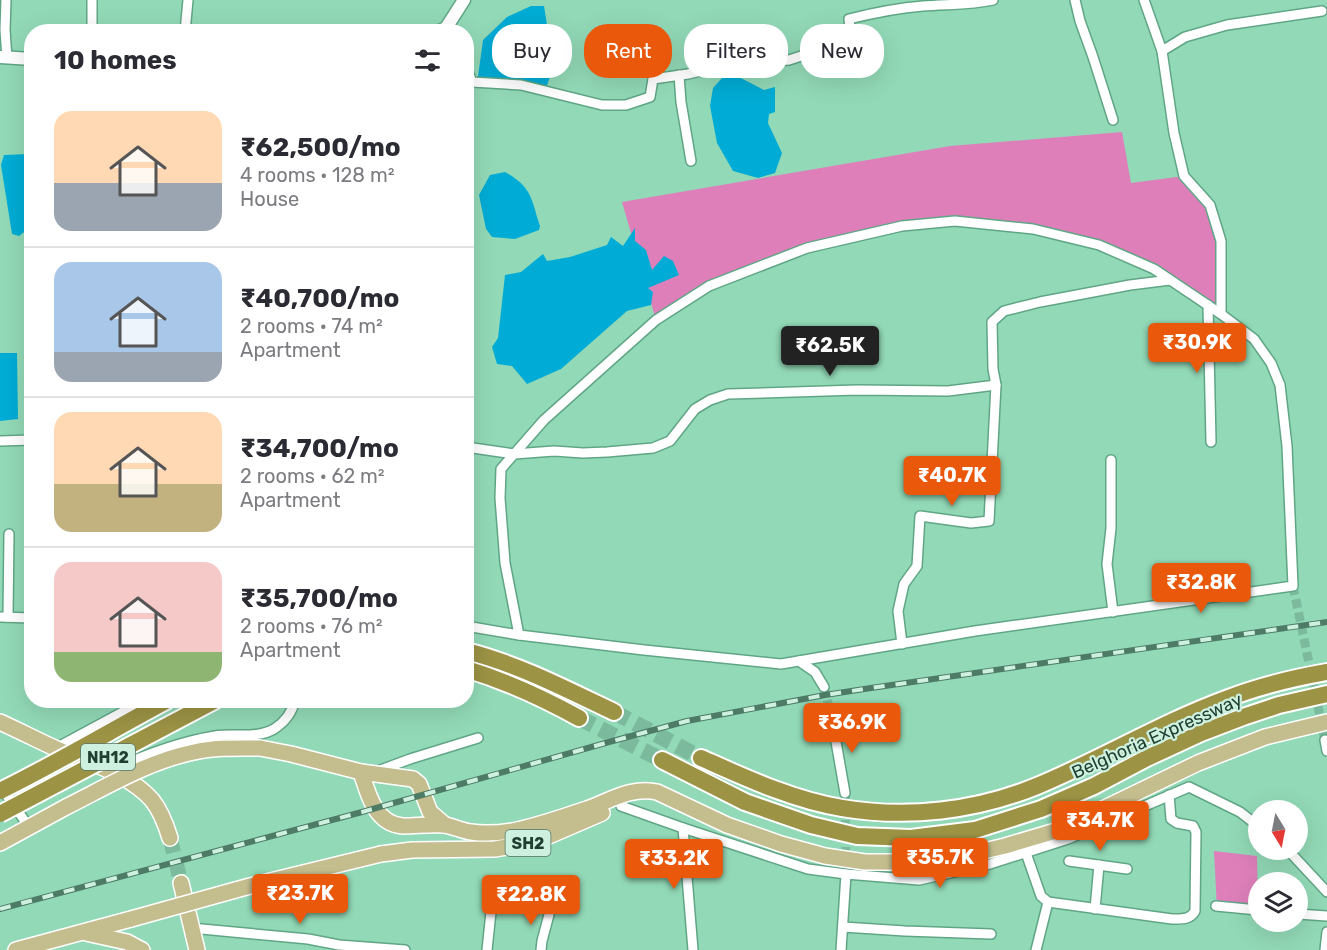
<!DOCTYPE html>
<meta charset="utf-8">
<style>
body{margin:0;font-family:Rubik,sans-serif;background:#f7f7f7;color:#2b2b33;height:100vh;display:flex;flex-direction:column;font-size:22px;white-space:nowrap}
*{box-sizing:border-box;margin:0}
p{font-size:20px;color:#7c7c81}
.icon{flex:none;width:33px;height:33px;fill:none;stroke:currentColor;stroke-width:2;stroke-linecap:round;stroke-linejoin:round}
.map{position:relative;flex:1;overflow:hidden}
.details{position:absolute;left:24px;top:24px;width:450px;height:684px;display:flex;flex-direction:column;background:#fff;border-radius:24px;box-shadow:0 6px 24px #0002}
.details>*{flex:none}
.top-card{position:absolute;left:492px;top:24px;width:570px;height:54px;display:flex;gap:12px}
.needle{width:39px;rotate:170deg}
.buttons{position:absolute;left:1248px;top:800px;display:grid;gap:12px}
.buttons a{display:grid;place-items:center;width:60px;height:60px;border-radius:50%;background:#fff;box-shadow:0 6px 24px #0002;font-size:30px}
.price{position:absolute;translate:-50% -51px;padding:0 14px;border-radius:6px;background:#ea580c;color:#fff;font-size:20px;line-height:39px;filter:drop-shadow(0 2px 3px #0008)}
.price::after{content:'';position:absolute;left:50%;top:36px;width:18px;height:14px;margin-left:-9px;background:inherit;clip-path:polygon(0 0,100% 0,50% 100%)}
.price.active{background:#222;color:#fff}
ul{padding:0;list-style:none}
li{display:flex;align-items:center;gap:18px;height:150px;padding:0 30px}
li+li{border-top:2px solid #e1e1e2}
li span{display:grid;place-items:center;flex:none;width:168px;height:120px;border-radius:18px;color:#555}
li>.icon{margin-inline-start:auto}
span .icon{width:72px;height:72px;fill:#fffc;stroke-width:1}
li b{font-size:26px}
h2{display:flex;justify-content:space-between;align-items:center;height:72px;padding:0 30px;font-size:26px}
.pill{padding:0 21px;border-radius:24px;background:#fff;box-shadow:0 6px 24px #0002;font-size:21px;line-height:54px}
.pill.active{background:#ea580c;color:#fff}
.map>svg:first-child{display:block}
.green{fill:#de7fba}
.water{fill:#00acd5}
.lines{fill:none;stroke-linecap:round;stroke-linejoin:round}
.minor-tunnel{stroke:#7bba9c;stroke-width:9;stroke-dasharray:9 4.5;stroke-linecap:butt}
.primary-tunnel{stroke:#7bba9c;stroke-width:15;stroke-dasharray:15 8;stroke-linecap:butt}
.motorway-tunnel{stroke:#7bba9c;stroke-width:16;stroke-dasharray:16 8;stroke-linecap:butt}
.minor-casing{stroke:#60a686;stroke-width:12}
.tertiary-casing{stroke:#60a686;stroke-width:15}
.primary-casing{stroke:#fff;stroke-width:18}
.motorway-casing{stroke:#fff;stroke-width:20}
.minor{stroke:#fff;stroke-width:9}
.tertiary{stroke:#fff;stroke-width:12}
.primary{stroke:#c4be8f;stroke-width:15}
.motorway{stroke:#9c9345;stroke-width:16}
.rail-casing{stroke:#4d7b66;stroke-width:6}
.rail{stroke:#cef1df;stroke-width:4;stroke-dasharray:11;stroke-linecap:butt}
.primary-bridge-casing{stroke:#fff;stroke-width:18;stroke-linecap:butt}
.motorway-bridge-casing{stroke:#fff;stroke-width:20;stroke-linecap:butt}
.primary-bridge{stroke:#c4be8f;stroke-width:15}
.motorway-bridge{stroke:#9c9345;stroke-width:16}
.labels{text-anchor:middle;stroke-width:4.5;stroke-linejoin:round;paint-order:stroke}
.shield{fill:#cef1df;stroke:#557465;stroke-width:1.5}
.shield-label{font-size:16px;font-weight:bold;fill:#213f31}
.street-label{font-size:18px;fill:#213f31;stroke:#cef1df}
</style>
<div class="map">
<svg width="1327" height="950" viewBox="0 0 1327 950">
<rect width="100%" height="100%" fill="#92d9b7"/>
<g class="green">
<path d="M1122 132 1131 183 1184 176 1210 205 1221 241V314L1154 269 1099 245 1033 229 955 221 807 248 709 286 656 320 622 202 950 146Z"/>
<path d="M1214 851 1257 856 1258 911 1217 909Z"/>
</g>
<g class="water">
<path d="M531 6H544L550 44 551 74 545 91 477 84 483 40 507 17Z"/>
<path d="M735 75 764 90 775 87V112L769 114 768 123 782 153 775 173 758 178 733 171 717 143 710 106 713 88 723 77Z"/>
<path d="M31 154V229H28L19 236 12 234 1 165 4 155Z"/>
<path d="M505 172C532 187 531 198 540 226L539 230 515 239 492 237 486 229 479 195 490 175Z"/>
<path d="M635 228V241L646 250 652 270 664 256 673 261 679 275 648 288 653 292 651 305 627 311 561 369 527 384 512 366 497 364 492 347 498 338 505 275 521 272 543 254 547 261 570 257 607 245 611 237 623 246Z"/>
<path d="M0 353H17L18 419 0 421Z"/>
</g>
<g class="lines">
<g class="minor-tunnel">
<path d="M1293 586 1325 740"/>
<path d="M824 687 832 719"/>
<path d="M845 793 846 874"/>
</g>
<path class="primary-tunnel" d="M170 838 181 883"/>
<g class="motorway-tunnel">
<path d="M614 712 701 758"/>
<path d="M579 718 662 760"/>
</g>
<g class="minor-casing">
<g id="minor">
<path d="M6 0 5 30 7 58"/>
<path d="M92 0V32"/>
<path d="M1075 0 1080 21 1093 57 1113 120"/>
<path d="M185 32 188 0"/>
<path d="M1162 51 1185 37 1227 25 1322 11"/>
<path d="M466 66 472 82 521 85 602 105H626L650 97 653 79 688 74 722 66 789 60 832 46 851 37 849 19C873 13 898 8 923 6 946 4 970 5 993 0"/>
<path d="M679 75 681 102 691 161"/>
<path d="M1208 305 1211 442"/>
<path d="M0 441 32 440"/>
<path d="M466 447 514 454 554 451 583 453 607 452 653 448 670 441 695 409 710 400 728 394 857 390 948 391 996 385"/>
<path d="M1111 460V528L1107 564 1113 612"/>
<path d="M0 617 32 618"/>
<path d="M8 617 9 534"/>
<path d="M466 626 519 635 644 650 781 664 975 631 1293 586 1287 446 1280 385 1271 363 1254 339 1221 314V241L1210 205 1184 176 1174 133 1162 51 1144 0"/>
<path d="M519 635 505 563 500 498 501 469 544 420 656 320 709 286 807 248 902 226 955 221 1033 229 1099 245 1154 269 1221 314"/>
<path d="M902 644 898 611 904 584 917 566 920 516 971 523 989 521 996 385 993 369 992 322 1004 311 1040 302 1130 285 1170 280"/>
<path d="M799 661 815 672 824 687"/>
<path d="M832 719 845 793"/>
<path d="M1325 740 1327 751"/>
<path d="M56 748 145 700"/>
<path d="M110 771C144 755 178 742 215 736 233 733 257 739 274 729 285 722 292 713 295 700"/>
<path d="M375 772 410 759 478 738"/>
<path d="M1 787 29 827"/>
<path d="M621 806 683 828 808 869 846 874 919 880 990 864 1068 839 1189 787 1240 812 1258 826"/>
<path d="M683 828 693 950"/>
<path d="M1287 849 1327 892"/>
<path d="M1026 853 1041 896 1048 902 1172 919C1182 919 1190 920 1195 911L1196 832 1193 826 1177 823 1171 819 1169 795"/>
<path d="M1069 861 1127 869"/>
<path d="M1216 906 1258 910"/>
<path d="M1095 909 1099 865"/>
<path d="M1298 914 1327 916"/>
<path d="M843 927 905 931 991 934"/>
<path d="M191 928 308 939 339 945 405 950"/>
<path d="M487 950 493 893"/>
<path d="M541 950 542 941 551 907"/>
<path d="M841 950 846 874"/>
<path d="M1036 950 1048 902"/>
<path d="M1325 950 1327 932"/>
</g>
</g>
<g class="tertiary-casing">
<g id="tertiary">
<path d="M437 32 446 28 464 0"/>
<path d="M0 57 32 59"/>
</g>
</g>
<g class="primary-casing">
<g id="primary">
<path d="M0 722C20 731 39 741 59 750 90 763 129 774 152 800 161 811 166 825 170 838"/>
<path d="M260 748 291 754 361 772 413 779 419 784 430 812 445 825"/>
<path d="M361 772C368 794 375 824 403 826 416 826 430 824 444 825 453 826 462 831 471 832 484 834 499 833 512 831 538 826 562 817 587 809 609 801 633 786 657 792L727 825 781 844 825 856 865 862H912L959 857 1005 846 1059 830 1198 763 1265 737 1327 722"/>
<path d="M0 843 66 807"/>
<path d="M381 854 412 850 495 849 518 845 544 838 602 813"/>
<path d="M181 883 197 950"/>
<path d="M86 933 127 942 142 950"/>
<path d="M16 950 131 919"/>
</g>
</g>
<g class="motorway-casing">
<g id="motorway">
<path d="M466 651C518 664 566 689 614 712"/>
<path d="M466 669C506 681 543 698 579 718"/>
<path d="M701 758C746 778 793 800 842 808 907 819 976 811 1037 786 1102 759 1161 723 1226 699 1259 686 1293 678 1327 672"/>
<path d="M662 760 745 802 811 825 857 836 911 838 975 830 1041 809 1094 786 1147 758 1201 733 1243 717 1279 705 1327 694"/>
</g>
</g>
<use href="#minor" class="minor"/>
<use href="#tertiary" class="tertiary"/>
<use href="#primary" class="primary"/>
<use href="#motorway" class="motorway"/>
<g class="rail-casing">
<path id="rail" d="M0 909 362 812 609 742 687 721 825 695 871 688 1327 622"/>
</g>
<use href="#rail" class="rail"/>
<g class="primary-bridge-casing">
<g id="primary-bridge">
<path d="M66 807C108 786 149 761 194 752 216 747 238 748 260 748"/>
<path d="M131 919 250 886 381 854"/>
</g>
</g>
<g class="motorway-bridge-casing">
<g id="motorway-bridge">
<path d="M0 791C57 763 112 730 168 700"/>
<path d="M0 814 216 700"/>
</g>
</g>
<use href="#primary-bridge" class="primary-bridge"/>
<use href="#motorway-bridge" class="motorway-bridge"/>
</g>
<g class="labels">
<g class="shield">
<rect x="81" y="744" width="54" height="26" rx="4.5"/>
<rect x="505.5" y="830" width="45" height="26" rx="4.5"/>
</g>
<g class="shield-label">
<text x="108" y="763">NH12</text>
<text x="528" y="849">SH2</text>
</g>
<g class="street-label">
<text transform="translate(1157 736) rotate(-24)" y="6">Belghoria Expressway</text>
</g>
</g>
</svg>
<div class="buttons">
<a><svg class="needle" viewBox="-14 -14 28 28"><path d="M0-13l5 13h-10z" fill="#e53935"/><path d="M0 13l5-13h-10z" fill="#7c7c81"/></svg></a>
<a><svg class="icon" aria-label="layers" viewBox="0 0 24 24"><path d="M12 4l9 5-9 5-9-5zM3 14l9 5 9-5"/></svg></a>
</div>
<b class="price" style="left:1197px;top:374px">₹30.9K</b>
<b class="price active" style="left:830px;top:377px">₹62.5K</b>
<b class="price" style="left:952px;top:507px">₹40.7K</b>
<b class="price" style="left:1201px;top:614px">₹32.8K</b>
<b class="price" style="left:852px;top:754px">₹36.9K</b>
<b class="price" style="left:1100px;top:852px">₹34.7K</b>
<b class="price" style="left:940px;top:889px">₹35.7K</b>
<b class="price" style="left:674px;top:890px">₹33.2K</b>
<b class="price" style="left:300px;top:925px">₹23.7K</b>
<b class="price" style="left:531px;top:926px">₹22.8K</b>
<div class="top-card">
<a class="pill">Buy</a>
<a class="pill active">Rent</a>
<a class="pill">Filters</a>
<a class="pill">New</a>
</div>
<section class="details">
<h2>10 homes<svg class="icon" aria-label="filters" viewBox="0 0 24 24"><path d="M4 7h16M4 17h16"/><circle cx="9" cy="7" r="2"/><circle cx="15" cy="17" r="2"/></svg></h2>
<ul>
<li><span style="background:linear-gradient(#ffd9b3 60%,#9aa5b1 0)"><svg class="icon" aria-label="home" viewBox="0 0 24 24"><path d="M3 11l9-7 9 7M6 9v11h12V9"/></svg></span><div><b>₹62,500/mo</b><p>4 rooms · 128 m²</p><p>House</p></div></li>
<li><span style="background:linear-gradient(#a9c7e8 75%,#9aa5b1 0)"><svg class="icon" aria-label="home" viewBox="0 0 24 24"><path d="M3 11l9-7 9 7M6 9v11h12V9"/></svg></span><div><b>₹40,700/mo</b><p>2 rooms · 74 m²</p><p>Apartment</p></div></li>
<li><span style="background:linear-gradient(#ffd9b3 60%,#c2b280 0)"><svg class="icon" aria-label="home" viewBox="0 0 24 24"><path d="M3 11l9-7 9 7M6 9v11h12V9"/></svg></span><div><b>₹34,700/mo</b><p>2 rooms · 62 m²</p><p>Apartment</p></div></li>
<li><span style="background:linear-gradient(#f6c9c9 75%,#8fb573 0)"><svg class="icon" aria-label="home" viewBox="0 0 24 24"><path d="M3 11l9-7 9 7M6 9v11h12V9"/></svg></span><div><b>₹35,700/mo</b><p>2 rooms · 76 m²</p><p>Apartment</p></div></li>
</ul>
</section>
</div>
